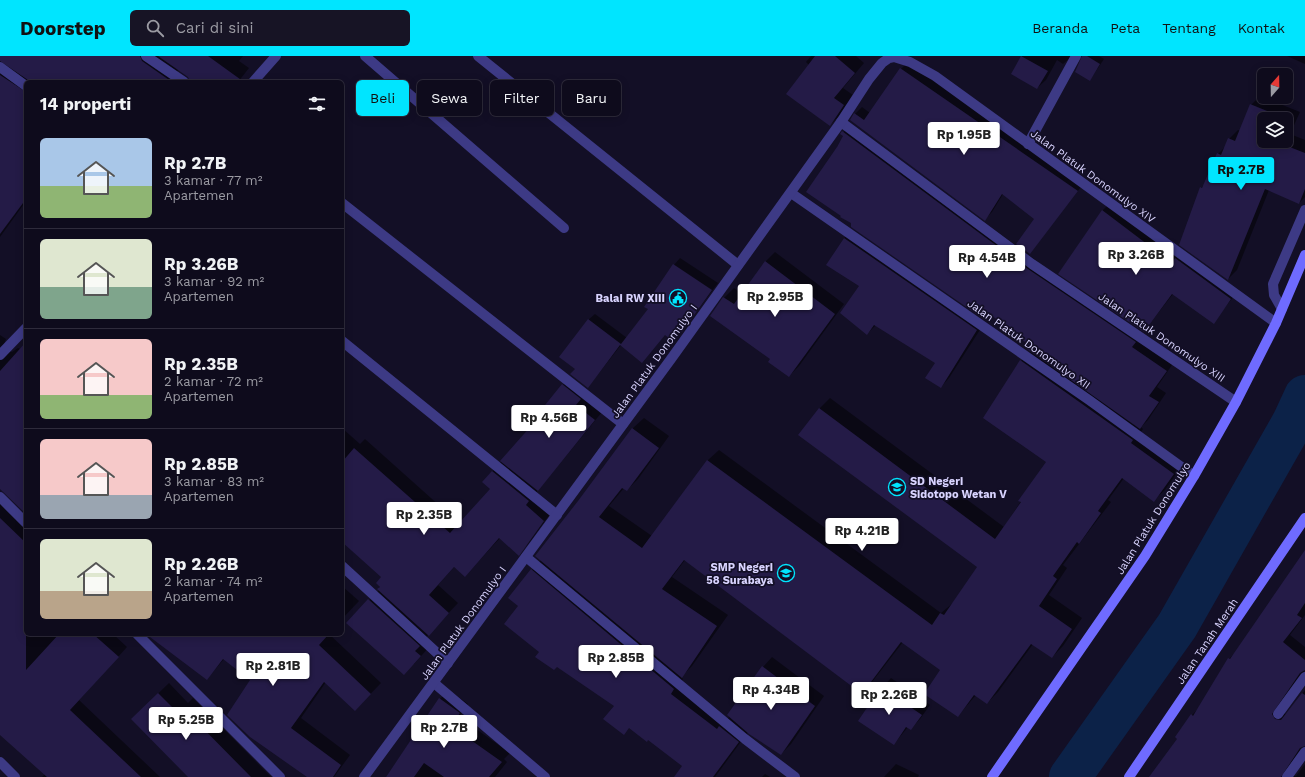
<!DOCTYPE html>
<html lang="id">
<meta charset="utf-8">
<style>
body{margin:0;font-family:"Work Sans",sans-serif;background:#171425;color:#f1f3f6;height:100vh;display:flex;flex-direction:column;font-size:15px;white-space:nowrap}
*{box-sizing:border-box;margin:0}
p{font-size:13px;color:#9b9ba3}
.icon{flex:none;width:22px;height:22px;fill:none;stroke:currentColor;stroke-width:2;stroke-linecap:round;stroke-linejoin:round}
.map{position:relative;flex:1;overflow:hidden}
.side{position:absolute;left:24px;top:24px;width:320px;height:556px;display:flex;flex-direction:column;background:#0e0b1c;border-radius:6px;box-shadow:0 2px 10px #0003,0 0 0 1px #2e2b3b}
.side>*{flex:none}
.hud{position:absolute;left:356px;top:24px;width:380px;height:36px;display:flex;gap:8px}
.needle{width:26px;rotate:20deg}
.fabs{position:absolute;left:1257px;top:12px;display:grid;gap:8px}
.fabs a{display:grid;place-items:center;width:36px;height:36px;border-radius:6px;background:#0e0b1c;box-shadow:0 2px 10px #0003,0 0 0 1px #2e2b3b;font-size:20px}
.price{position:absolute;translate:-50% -34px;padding:0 9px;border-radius:4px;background:#fff;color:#222;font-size:13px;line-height:26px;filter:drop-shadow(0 1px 2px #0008)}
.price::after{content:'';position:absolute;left:50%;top:24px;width:12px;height:9px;margin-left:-6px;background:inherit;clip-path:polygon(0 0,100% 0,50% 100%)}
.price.on{background:#00e5ff;color:#111}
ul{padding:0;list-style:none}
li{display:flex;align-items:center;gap:12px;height:100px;padding:0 16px}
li+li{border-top:1px solid #2e2b3b}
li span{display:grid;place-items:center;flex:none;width:112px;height:80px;border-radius:6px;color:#555}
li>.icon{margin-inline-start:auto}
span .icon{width:48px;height:48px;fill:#fffc;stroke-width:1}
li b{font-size:17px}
h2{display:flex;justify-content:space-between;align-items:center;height:48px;padding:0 16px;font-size:17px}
.pill{padding:0 14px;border-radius:6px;background:#0e0b1c;box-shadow:0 2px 10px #0003,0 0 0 1px #2e2b3b;font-size:14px;line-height:36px}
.pill.on{background:#00e5ff;color:#111}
header{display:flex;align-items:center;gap:24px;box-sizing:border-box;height:56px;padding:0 20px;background:#00e5ff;color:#111}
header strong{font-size:19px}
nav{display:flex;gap:22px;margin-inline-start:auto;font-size:14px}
.search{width:280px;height:36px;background:#171425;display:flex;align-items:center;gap:10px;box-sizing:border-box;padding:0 14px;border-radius:6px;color:#9b9ba3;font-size:15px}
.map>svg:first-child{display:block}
.shadow{fill:#0007;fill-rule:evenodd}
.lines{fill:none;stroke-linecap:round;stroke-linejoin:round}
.river{stroke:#0c2248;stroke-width:42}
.building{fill:#241b47}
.lane{stroke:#3d3a85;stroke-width:10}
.street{stroke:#3d3a85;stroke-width:10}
.secondary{stroke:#6f6bff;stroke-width:10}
.labels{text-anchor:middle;stroke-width:3.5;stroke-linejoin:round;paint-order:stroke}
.street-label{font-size:11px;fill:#d9d4ff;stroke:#130f26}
.poi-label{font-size:11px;font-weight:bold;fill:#d9d4ff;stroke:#130f26;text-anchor:end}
</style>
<header>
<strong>Doorstep</strong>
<div class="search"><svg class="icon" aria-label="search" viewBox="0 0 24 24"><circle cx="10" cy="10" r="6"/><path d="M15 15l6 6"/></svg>Cari di sini</div>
<nav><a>Beranda</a><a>Peta</a><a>Tentang</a><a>Kontak</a></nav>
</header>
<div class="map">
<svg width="1305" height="721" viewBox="0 0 1305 721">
<rect width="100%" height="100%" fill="#130f26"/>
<g class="shadow">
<path d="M0 0H243L239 5 249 12 238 26H202L179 13 169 26H26V145L0 181Z"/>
<path d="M811 0H856L864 7 843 32 853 39 839 60 830 69 809 9 806 6Z"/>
<path d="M1022 0H1072L1063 8 1057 4 1046 24 1037 32 1012 18Z"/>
<path d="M1083 0H1099L1104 3 1090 24Z"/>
<path d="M1287 0H1305V8Z"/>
<path d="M908 6 1084 127 1030 197 1036 163 1003 138 992 156 985 163 855 58 862 51 870 57 901 13Z"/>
<path d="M1260 40 1300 56 1290 78 1305 84V141L1299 147 1269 134 1237 214 1228 223 1201 132 1206 127 1218 98 1226 90 1229 83 1238 74 1240 75 1251 49ZM1264 63H1286V85H1264Z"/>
<path d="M851 68 1174 306 1157 331 1166 337 1148 364 1141 371 1143 373 1141 376 1184 407 1165 434 1154 444 1124 422 1108 444 1111 446 1063 509 1067 512 1049 539 1082 562 1063 590 1052 601 1033 588 998 636 987 647 976 639 958 660 942 614 903 586 872 626 861 637 685 504 672 521 728 559 692 610 681 621 683 623 679 628 727 664 763 611 772 601 824 640 791 688 781 698 748 676 715 721H676L684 709 649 683 630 671 615 650 541 595 520 550 532 514 541 504 579 446 633 372 644 362 669 380 638 423 627 434 624 432 609 450 652 480 708 404 719 394 941 557 953 547 979 511 819 353 830 342 1004 471 1047 406 1021 305 1031 295V289L837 91 844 80 842 78Z"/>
<path d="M1111 146 1239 234 1213 266 1173 238 1144 275 1061 218 1103 154Z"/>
<path d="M853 174 985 266 949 322 941 331 937 307 876 269 867 278 860 229 827 208 844 182Z"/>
<path d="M775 196 844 248 799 310 789 320 724 242 734 232 742 238 765 206Z"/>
<path d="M680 202 718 227 682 275 678 272 669 281 665 278 621 289 588 331 576 313 588 264 595 258 627 282 649 253 646 250 674 209Z"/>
<path d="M0 279 6 283 3 291 8 295 12 296 18 292 20 293 26 287V443L0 422Z"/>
<path d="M571 321 602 356 535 438 553 454 528 488 518 498 500 482 465 520 454 511 438 529 458 547 428 579 424 585 430 590 414 608 348 567 379 534 382 521 342 485V372L360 388 365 383 460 468 492 433 483 426 541 361 563 329Z"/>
<path d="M0 444 26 469V578H113L127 591 79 644 160 721H42L45 718 0 678Z"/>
<path d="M1305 496V559L1290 579 1305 591V614L1278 650 1281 656 1286 658 1288 656 1305 634V689L1287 713 1290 719 1296 720 1305 708V721H1150L1179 682 1192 659 1199 652 1229 603 1237 595Z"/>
<path d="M342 530 359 545 342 563Z"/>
<path d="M158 578H329L381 627 355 654 326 626 301 662 350 699 334 721H308L251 623 224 603 207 623Z"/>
<path d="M891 622 930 649 920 663 911 673 908 671 894 688 882 632Z"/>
<path d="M169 627 188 647 193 642 271 721H189L132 663Z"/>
<path d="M449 634 468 648 459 661 510 697 504 703 507 706 495 721H386L440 643Z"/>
<path d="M896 708 919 719 918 721H884Z"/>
<path d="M765 718 770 721H762Z"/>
</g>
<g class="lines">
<path class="river" d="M1070 721 1177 570 1293 366 1305 340"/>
</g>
<g class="building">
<path d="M0 0H140L142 5 172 26H31L0 5Z"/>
<path d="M158 0H208L244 26H190L188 21Z"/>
<path d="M815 0H835L855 17 834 42 844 49 830 70 786 38Z"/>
<path d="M1021 0 1048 15 1037 33 1011 18Z"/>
<path d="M1082 0H1087L1100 8 1090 25 1075 16Z"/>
<path d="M900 12 1078 135 1030 198 1016 188 1034 163 1002 138 985 165 850 64 854 57 864 64Z"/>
<path d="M0 19 26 36V143L0 178Z"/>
<path d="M1250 48 1291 65 1286 78V63H1264V85H1283L1282 87 1287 90 1305 97V133L1299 148 1265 133 1228 224 1179 189 1200 131 1202 132 1217 97 1221 99 1228 82 1235 85Z"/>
<path d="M842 75 1028 213 1136 286 1132 291 1167 315 1149 340 1159 346 1140 373 1027 293 1030 290 990 258 985 264 851 171V167L840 161 841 160 806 136 837 91 843 80 840 78Z"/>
<path d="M1102 154 1172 207 1175 202 1231 243 1214 268 1172 238 1144 276 1058 218Z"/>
<path d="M844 182 977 274 941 332 925 322 935 307 874 269 867 279 840 257 859 230 826 209Z"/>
<path d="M765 205 835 258 789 321 768 306 770 303 710 260 723 241 734 248Z"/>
<path d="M673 208 712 234 682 276 677 273 669 282 665 279 642 307 620 289 588 332 570 318 575 313 559 301 588 263 621 288 648 253 644 251Z"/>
<path d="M26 286V458L0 433V315Z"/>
<path d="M1020 304 1133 384 1131 387 1174 418 1154 446 1122 422 1098 455 1101 457 1079 488 1077 486 1053 520 1057 523 1039 550 1072 573 1052 602 1031 588 987 648 974 639 958 661 924 638 940 614 901 586 862 638 684 504 662 533 717 570 682 622 535 500 578 445 632 372 659 392 627 435 622 432 599 461 642 492 707 404 932 569 940 557 944 559 977 511 798 379 819 352 995 483 1021 446 1018 445 1046 406 983 362Z"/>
<path d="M562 328 581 343 576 349 595 364 538 435 500 405 539 361 537 359Z"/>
<path d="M354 392 450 477 490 433 482 426 492 415 529 445 526 449 544 465 519 500 499 482 465 521 454 511 429 539 449 557 429 580 377 533 380 531 376 527 381 521 342 486V406Z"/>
<path d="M0 462 26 487V614L59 578H93L119 601 70 654 141 721H47L0 679Z"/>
<path d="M1305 494V547L1297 559 1302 562 1283 586 1305 604V614L1300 617 1272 658 1275 663 1281 664 1302 637 1305 639V690L1300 692 1281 721H1149L1177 683 1175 681 1191 658 1193 660 1228 602 1230 603Z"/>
<path d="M531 513 674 633 671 638 717 673 719 670 739 686 713 721H674L682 710 648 684 647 686 629 672 624 679 603 663 614 650 557 611 554 614 535 601 539 596 504 568 518 550 508 542Z"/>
<path d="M368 543 420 590 415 595 421 600 404 619 346 567Z"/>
<path d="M146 578H329L319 589 371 638 355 655 324 626 291 672 341 709 333 721H307L250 681 227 659 250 624 223 603 207 624Z"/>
<path d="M762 610 815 650 781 699 749 678 727 659Z"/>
<path d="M881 631 922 659 911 674 906 671 894 689 858 665Z"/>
<path d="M158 637 177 656 182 651 251 721H188L131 663Z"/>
<path d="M439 642 460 657 451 670 502 706 489 721H444L424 707 414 721H386Z"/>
</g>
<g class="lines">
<path class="lane" d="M1278 658 1305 621"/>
<g class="street">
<path d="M146 0 184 26"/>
<path d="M365 0 564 172"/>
<path d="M478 0 738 209"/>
<path d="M0 11 26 30"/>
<path d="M253 26 276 0"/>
<path d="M841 66 1032 208 1236 346"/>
<path d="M1028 88 1076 0"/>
<path d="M791 137 1089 344 1194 420"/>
<path d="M342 147 623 368"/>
<path d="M1282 253 1274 239 1273 228 1305 154"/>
<path d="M342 285 557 459"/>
<path d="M0 299 26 272"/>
<path d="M0 441 26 467"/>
<path d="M526 501 745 683 795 721"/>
<path d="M342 510 448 607"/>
<path d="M137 578 280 721"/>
<path d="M434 627 545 721"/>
<path d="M0 706 15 721"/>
<path d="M364 721 671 303 841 66 869 23 882 7 889 2 894 1 910 6 935 20 1276 267"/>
<path d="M1287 721 1305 696"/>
</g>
<g class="secondary">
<path d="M992 721 1145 500 1194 420 1236 346 1276 267 1305 199"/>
<path d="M1129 721 1305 462"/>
</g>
</g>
<defs>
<g id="civic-ring" transform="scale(0.9)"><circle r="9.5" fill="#130f26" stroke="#00e5ff" stroke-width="1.5"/><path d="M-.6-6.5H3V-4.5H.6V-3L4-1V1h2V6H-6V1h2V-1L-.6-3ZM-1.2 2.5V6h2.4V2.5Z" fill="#00e5ff"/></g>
<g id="school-ring" transform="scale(0.9)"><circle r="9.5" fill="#130f26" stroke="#00e5ff" stroke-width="1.5"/><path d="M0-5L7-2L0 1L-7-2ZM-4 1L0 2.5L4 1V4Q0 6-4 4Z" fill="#00e5ff"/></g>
</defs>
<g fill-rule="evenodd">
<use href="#civic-ring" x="678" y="242"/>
<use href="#school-ring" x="897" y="431"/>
<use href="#school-ring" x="786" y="517"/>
</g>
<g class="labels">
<g class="street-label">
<text transform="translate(1093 120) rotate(36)" y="4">Jalan Platuk Donomulyo XIV</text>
<text transform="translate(1162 281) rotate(34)" y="4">Jalan Platuk Donomulyo XIII</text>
<text transform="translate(1029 288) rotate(35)" y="4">Jalan Platuk Donomulyo XII</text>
<text transform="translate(654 305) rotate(-54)" y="4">Jalan Platuk Donomulyo I</text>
<text transform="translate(1153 462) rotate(-58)" y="4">Jalan Platuk Donomulyo</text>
<text transform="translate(463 567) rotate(-54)" y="4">Jalan Platuk Donomulyo I</text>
<text transform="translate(1207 585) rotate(-56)" y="4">Jalan Tanah Merah</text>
</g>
<g class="poi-label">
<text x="665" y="246">Balai RW XIII</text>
<text x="910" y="429" text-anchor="start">SD Negeri<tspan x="910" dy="13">Sidotopo Wetan V</tspan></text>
<text x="773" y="515">SMP Negeri<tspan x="773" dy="13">58 Surabaya</tspan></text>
</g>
</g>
</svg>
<div class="fabs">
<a><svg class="needle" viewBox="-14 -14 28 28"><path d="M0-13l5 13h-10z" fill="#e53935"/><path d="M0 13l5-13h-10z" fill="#9b9ba3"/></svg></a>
<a><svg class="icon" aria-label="layers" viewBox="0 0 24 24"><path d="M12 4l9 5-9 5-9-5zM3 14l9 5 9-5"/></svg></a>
</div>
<b class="price" style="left:964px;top:100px">Rp 1.95B</b>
<b class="price on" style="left:1241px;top:135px">Rp 2.7B</b>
<b class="price" style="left:1136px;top:220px">Rp 3.26B</b>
<b class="price" style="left:987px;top:223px">Rp 4.54B</b>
<b class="price" style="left:775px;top:262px">Rp 2.95B</b>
<b class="price" style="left:549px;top:383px">Rp 4.56B</b>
<b class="price" style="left:424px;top:480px">Rp 2.35B</b>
<b class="price" style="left:862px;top:496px">Rp 4.21B</b>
<b class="price" style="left:616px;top:623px">Rp 2.85B</b>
<b class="price" style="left:273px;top:631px">Rp 2.81B</b>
<b class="price" style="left:771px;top:655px">Rp 4.34B</b>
<b class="price" style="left:889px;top:660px">Rp 2.26B</b>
<b class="price" style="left:186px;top:685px">Rp 5.25B</b>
<b class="price" style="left:444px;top:693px">Rp 2.7B</b>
<div class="hud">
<a class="pill on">Beli</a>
<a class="pill">Sewa</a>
<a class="pill">Filter</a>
<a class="pill">Baru</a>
</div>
<section class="side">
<h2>14 properti<svg class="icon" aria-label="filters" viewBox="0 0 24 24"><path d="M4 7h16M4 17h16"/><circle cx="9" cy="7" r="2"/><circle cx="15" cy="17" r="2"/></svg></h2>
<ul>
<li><span style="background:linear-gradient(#a9c7e8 60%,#8fb573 0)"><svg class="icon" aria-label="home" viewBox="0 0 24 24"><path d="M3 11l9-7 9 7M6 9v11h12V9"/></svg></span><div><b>Rp 2.7B</b><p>3 kamar · 77 m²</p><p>Apartemen</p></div></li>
<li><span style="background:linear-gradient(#dfe7d0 60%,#7fa58c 0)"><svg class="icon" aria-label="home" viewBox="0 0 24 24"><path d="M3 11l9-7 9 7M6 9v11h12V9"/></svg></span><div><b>Rp 3.26B</b><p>3 kamar · 92 m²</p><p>Apartemen</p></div></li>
<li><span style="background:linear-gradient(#f6c9c9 70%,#8fb573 0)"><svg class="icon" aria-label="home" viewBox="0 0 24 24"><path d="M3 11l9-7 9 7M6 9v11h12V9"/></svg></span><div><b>Rp 2.35B</b><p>2 kamar · 72 m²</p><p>Apartemen</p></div></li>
<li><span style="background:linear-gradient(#f6c9c9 70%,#9aa5b1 0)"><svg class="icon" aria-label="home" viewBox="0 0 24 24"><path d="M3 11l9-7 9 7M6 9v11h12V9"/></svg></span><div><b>Rp 2.85B</b><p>3 kamar · 83 m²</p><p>Apartemen</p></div></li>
<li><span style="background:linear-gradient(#dfe7d0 65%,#b9a48a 0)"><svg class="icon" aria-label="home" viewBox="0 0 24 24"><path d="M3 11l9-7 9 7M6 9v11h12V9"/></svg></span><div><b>Rp 2.26B</b><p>2 kamar · 74 m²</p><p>Apartemen</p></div></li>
</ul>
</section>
</div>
